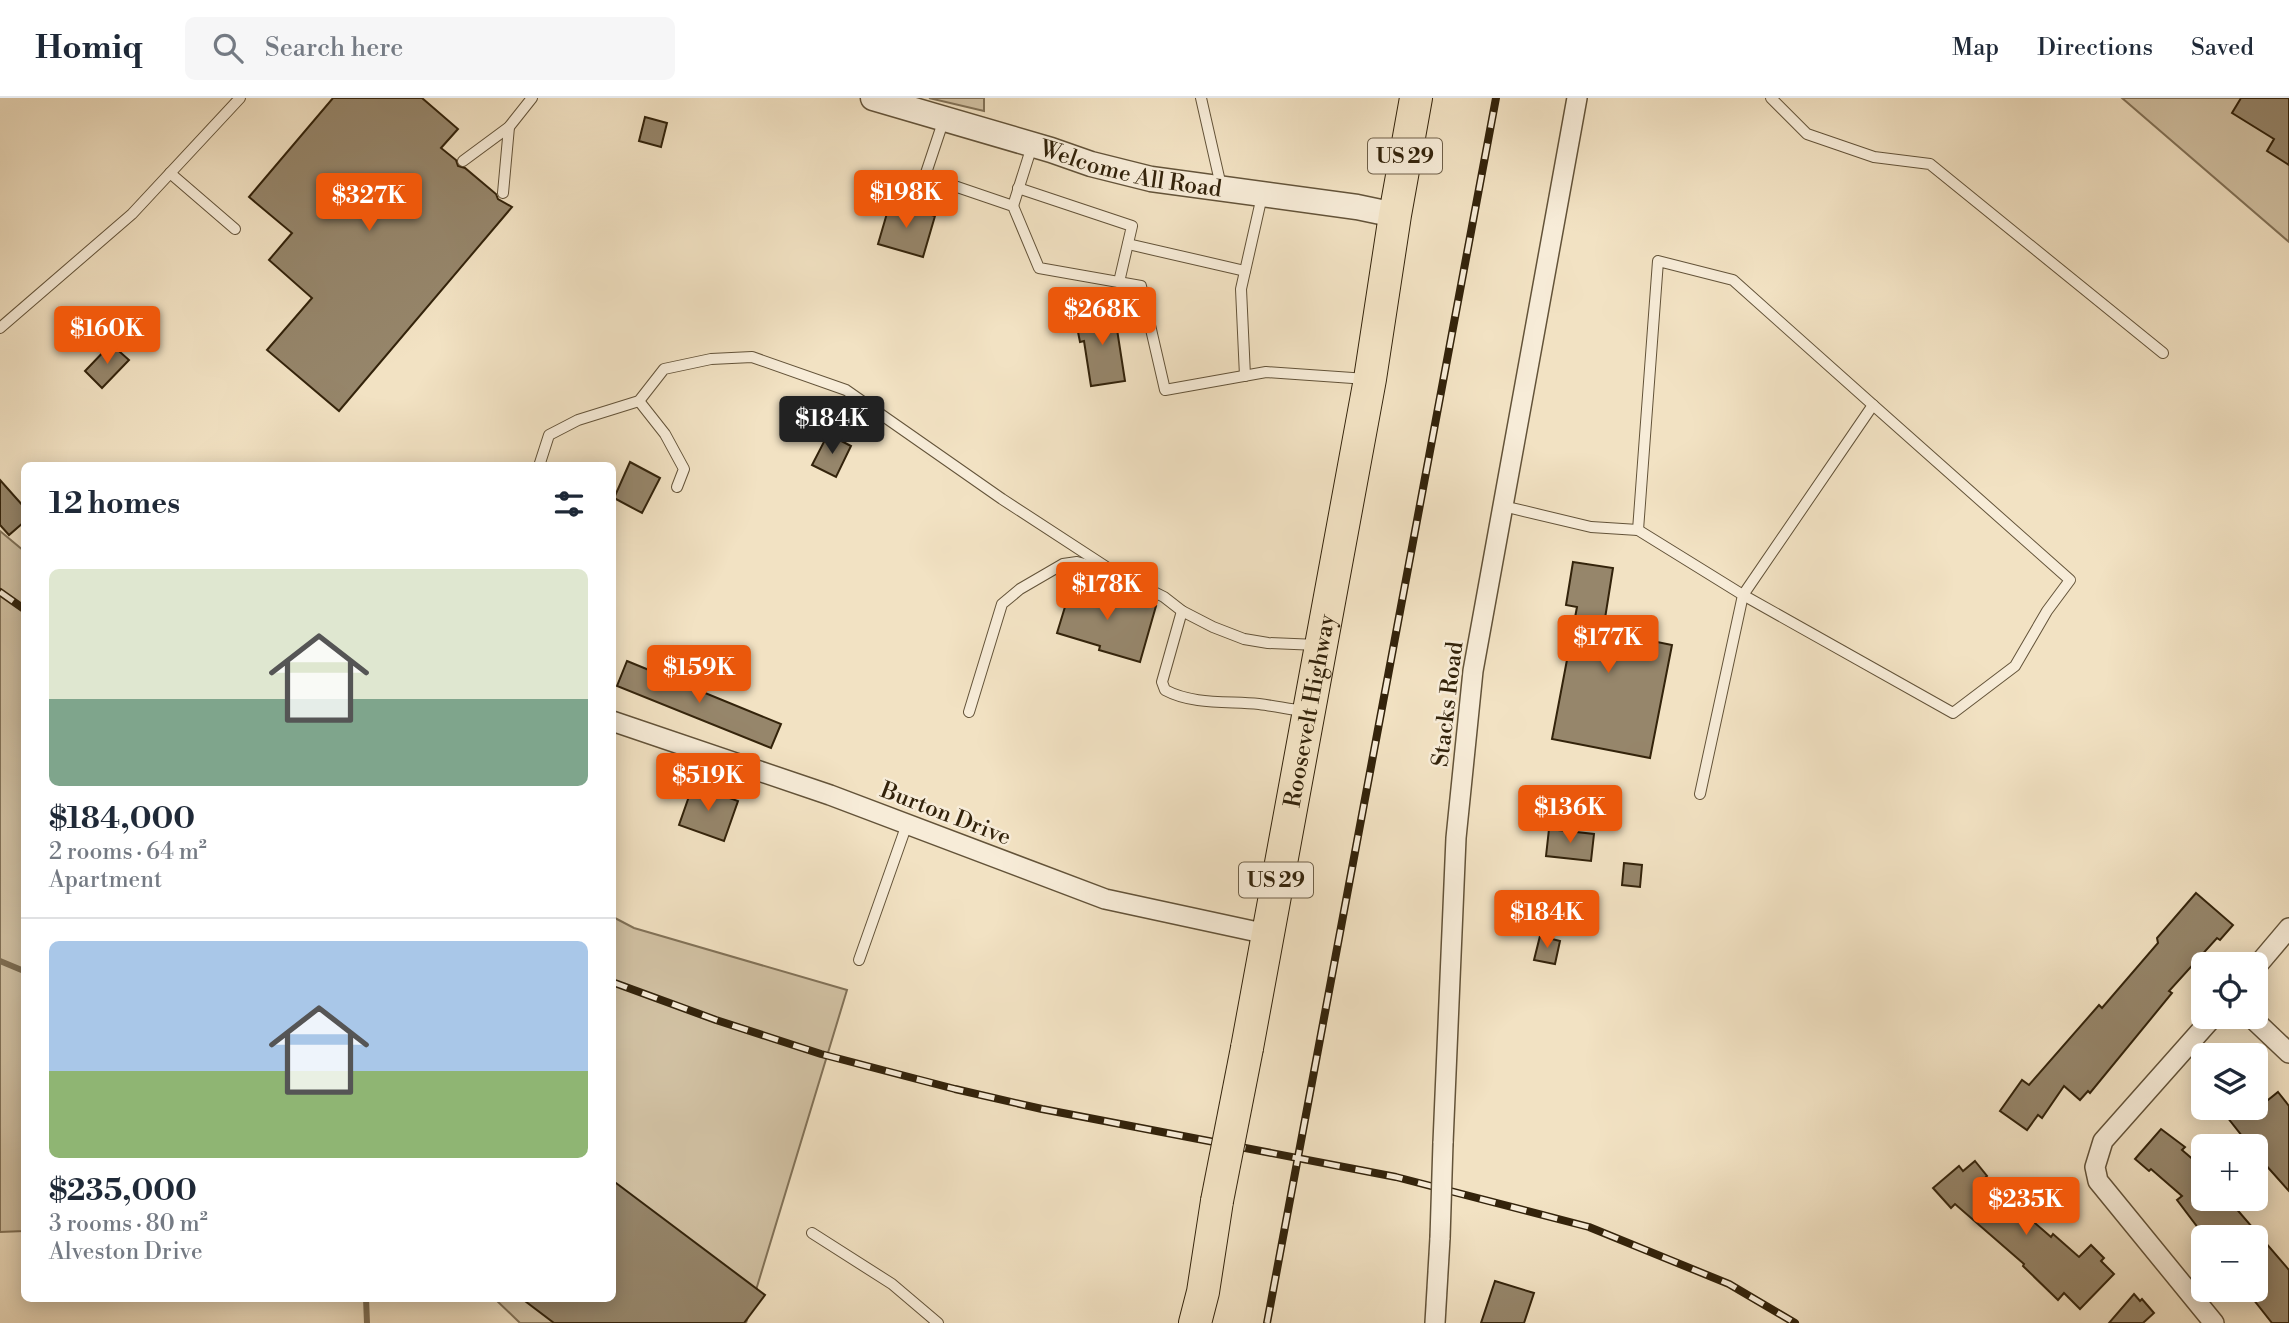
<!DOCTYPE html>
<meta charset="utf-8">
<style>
body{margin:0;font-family:"Libre Bodoni",serif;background:#f6f6f7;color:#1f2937;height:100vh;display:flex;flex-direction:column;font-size:26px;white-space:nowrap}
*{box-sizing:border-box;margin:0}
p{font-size:23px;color:#747a83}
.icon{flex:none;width:38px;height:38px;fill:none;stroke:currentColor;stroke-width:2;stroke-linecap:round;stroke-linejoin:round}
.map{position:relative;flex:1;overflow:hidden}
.sheet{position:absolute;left:21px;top:364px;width:595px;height:840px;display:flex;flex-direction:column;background:#fff;border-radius:10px;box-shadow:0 4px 18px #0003}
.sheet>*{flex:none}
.buttons{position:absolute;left:2191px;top:854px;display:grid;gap:14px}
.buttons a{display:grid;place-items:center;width:77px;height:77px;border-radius:10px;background:#fff;box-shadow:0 4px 18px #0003;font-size:35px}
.price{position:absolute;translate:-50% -60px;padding:0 16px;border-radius:7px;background:#ea580c;color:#fff;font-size:23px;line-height:46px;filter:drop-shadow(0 2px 4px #0008)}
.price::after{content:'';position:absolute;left:50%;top:42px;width:21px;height:16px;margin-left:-10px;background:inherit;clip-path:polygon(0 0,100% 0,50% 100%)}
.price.selected{background:#222;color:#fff}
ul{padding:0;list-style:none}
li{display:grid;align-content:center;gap:14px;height:371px;padding:0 28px}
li+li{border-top:2px solid #e0e1e3}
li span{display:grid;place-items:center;height:217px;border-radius:10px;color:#555}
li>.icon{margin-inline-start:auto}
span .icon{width:126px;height:126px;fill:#fffc;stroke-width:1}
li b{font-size:30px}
h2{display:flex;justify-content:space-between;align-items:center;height:84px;padding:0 28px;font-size:30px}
header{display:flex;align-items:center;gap:42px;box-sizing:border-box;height:98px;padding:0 35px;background:#fff;border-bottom:2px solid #e0e1e3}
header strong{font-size:33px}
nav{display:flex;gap:38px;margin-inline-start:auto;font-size:24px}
.search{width:490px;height:63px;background:#f6f6f7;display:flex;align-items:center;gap:18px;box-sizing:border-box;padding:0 24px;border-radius:10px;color:#747a83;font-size:26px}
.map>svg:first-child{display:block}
.green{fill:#d2c2a4;stroke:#827258;stroke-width:2}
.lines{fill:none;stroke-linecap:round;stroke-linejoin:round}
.stream{stroke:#7f6f54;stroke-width:6}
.building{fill:#96866b;stroke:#33230b;stroke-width:2}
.service-casing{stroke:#635339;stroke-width:12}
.minor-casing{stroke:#635339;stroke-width:22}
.tertiary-casing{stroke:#635339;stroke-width:27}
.primary-casing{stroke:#33230b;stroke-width:34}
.service{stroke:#f7ecd8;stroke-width:10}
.minor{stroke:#f7ecd8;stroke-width:19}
.tertiary{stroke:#f7ecd8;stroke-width:24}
.primary{stroke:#f2e2c3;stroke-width:32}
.rail-casing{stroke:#33230b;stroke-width:8}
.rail{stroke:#f7ecd8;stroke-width:5;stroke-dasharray:16;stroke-linecap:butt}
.minor-bridge-casing{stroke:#635339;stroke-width:22;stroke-linecap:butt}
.primary-bridge-casing{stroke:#33230b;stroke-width:34;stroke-linecap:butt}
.minor-bridge{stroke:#f7ecd8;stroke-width:19}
.primary-bridge{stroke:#f2e2c3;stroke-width:32}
.labels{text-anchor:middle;stroke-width:5;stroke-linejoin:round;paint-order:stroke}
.shield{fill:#f7ecd8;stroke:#6e5f48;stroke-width:2}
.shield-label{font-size:21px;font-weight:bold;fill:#33230b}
.street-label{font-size:23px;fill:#33230b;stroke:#f7ecd8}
</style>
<header>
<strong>Homiq</strong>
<div class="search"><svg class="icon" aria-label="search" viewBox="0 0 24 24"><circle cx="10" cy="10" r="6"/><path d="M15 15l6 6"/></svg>Search here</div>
<nav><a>Map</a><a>Directions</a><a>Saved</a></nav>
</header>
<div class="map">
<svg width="2289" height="1225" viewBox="0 0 2289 1225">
<rect width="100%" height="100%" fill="#f2e2c3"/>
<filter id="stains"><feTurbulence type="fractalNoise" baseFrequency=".00286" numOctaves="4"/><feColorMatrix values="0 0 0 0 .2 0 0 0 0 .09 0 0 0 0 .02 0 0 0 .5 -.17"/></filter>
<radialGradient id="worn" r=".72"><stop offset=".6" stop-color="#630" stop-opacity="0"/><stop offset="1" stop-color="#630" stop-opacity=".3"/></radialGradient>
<g class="green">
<path d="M929 0H984V13Z"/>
<path d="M2122 0H2289V144Z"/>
<path d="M0 433 24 453V1133L0 1134Z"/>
<path d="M613 819 634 830 847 892 746 1225H520L495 1201 612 1200Z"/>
</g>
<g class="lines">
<g class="stream">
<path d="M0 863 24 873"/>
<path d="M366 1200 367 1225"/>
</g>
</g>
<g class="building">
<path d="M333 0H422L458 31 441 50 456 62 458 68 465 70 496 96 498 101 512 109 339 313 267 252 312 200 269 162 292 135 249 99Z"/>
<path d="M2241 0H2289V67L2267 53 2274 41 2232 15Z"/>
<path d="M645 19 667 25 661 49 639 43Z"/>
<path d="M890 105 935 118 923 159 878 146Z"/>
<path d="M1114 212 1125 283 1091 288 1084 243 1080 244 1075 219Z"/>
<path d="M111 246 129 262 102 290 85 273Z"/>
<path d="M828 336 851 348 836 379 812 367Z"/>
<path d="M630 364 660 380 642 415 614 400Z"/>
<path d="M0 382 24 409V424L9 437 0 427Z"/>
<path d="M1573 464 1613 470 1603 533 1672 547 1650 660 1552 641 1577 509 1566 507Z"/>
<path d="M1072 486 1156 508 1140 564 1099 552 1100 548 1057 535Z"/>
<path d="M627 563 781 626 771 650 617 588Z"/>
<path d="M693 687 738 703 724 743 679 727Z"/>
<path d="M1549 731 1594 736 1591 763 1546 758Z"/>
<path d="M1624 765 1642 767 1640 789 1622 787Z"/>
<path d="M2196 795 2233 827 2220 842 2217 840 2169 893 2172 895 2090 995 2088 993 2080 1002 2064 988 2042 1020 2038 1017 2027 1032 2000 1013 2022 982 2029 987 2099 907 2102 910 2158 845 2157 840Z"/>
<path d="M1540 838 1560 843 1555 866 1534 862Z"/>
<path d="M2278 994 2289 1008V1093L2256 1056V1048H2250L2220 1010H2258Z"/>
<path d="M2161 1031 2185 1049 2182 1052 2203 1070V1101H2228L2289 1172V1225H2272L2246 1192H2256V1139H2205L2177 1102 2182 1098 2151 1071 2149 1073 2135 1061Z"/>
<path d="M1975 1063 1987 1078 1984 1081 2051 1139 2053 1136 2079 1159 2091 1147 2104 1160 2101 1163 2114 1176 2080 1211 2064 1195 2058 1202 2023 1168 2024 1166 1955 1106 1951 1110 1933 1090 1959 1068 1963 1073Z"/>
<path d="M612 1082 765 1197 744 1225H554L521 1200H612Z"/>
<path d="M1495 1183 1534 1195 1524 1225H1481Z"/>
<path d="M2134 1196 2140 1203 2142 1201 2154 1215 2143 1225H2109Z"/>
</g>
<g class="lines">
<g class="service-casing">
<g id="service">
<path d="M1201 0 1221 88"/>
<path d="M1771 0 1807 36 1874 59 1930 66 2163 255"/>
<path d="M944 21 925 78 1013 108 1039 170 1141 188 1165 292 1266 274 1367 281"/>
<path d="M463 63 509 29 532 0"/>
<path d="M170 75 235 131"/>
<path d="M1018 90 1132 128 1119 184"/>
<path d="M503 95 509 29"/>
<path d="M1013 108 1032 48"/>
<path d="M1128 146 1245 173"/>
<path d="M0 230 132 116 240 0"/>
<path d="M1245 278 1241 191 1262 98"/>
<path d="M639 303 665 336 684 371 677 389"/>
<path d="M1873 307 2070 482 2047 513 2015 568 1953 615 1743 497Z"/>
<path d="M539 368 549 337 578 322 639 303 664 271 711 261 752 259 846 292 1002 401 1114 474"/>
<path d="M1503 408 1591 429 1638 432 1743 497 1700 696"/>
<path d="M1638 432 1658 163 1733 182 1873 307"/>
<path d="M1182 513 1162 584 1165 592C1193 607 1228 603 1259 606 1274 608 1289 611 1304 613"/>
<path d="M969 614 1002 506 1020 491 1063 466 1077 464 1114 474 1164 499 1182 513 1213 529 1244 541 1268 545 1318 547"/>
<path d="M859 862 907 726"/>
<path d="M812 1135 892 1186 938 1225"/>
</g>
</g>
<g class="minor-casing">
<g id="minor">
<path d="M612 623 830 697 1105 801 1267 836"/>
<path d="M2256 869 2289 830"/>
<path d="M2213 919 2103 1043 2095 1069 2098 1083 2214 1225"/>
<path d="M2251 919 2289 955"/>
<path d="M1443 1045 1456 740 1473 573 1577 0"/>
<path d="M1435 1225 1440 1140"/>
</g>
</g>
<g class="tertiary-casing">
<g id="tertiary">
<path id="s1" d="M873 0 1051 52 1091 66 1151 81 1357 109 1395 117"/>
</g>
</g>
<g class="primary-casing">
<g id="primary">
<path id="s2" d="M1247 950 1370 281 1395 117 1416 0"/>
<path d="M1195 1225 1203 1194 1217 1103"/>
</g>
</g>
<use href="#service" class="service"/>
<use href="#minor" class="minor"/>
<use href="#tertiary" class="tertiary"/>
<use href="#primary" class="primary"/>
<g class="rail-casing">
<g id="rail">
<path d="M0 494 24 511"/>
<path d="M612 884 716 922 821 956 955 991 1042 1011 1396 1079 1589 1129 1729 1186 1795 1225"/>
<path d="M1267 1225 1496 0"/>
</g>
</g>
<use href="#rail" class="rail"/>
<g class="minor-bridge-casing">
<path id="minor-bridge" d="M1440 1140 1443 1045"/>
</g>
<g class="primary-bridge-casing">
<path id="primary-bridge" d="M1217 1103 1247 950"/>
</g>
<use href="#minor-bridge" class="minor-bridge"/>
<use href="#primary-bridge" class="primary-bridge"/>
</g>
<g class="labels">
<g class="shield">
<rect x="1368" y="40.5" width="74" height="35" rx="5"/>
<rect x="1239" y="764.5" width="74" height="35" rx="5"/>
</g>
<g class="shield-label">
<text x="1405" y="65">US 29</text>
<text x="1276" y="789">US 29</text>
</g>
<g class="street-label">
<text dy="8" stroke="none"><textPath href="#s1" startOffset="268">Welcome All Road</textPath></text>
<text transform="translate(1447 606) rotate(-83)" y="8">Stacks Road</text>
<text dy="8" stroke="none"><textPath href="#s2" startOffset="343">Roosevelt Highway</textPath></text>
<text transform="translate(946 715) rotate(21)" y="8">Burton Drive</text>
</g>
</g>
<rect width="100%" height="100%" filter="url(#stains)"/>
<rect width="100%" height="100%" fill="url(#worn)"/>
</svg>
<div class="buttons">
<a><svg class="icon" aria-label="locate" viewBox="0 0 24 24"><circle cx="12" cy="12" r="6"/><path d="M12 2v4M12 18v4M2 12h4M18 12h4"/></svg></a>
<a><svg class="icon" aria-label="layers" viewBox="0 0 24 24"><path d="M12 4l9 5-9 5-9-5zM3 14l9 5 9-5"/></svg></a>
<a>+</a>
<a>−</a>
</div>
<b class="price" style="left:906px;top:132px">$198K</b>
<b class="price" style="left:369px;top:135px">$327K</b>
<b class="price" style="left:1102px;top:249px">$268K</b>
<b class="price" style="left:107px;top:268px">$160K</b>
<b class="price selected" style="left:832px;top:358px">$184K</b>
<b class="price" style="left:1107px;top:524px">$178K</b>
<b class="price" style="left:1608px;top:577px">$177K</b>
<b class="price" style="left:699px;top:607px">$159K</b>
<b class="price" style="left:708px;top:715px">$519K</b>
<b class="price" style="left:1570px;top:747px">$136K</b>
<b class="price" style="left:1547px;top:852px">$184K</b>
<b class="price" style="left:2026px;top:1139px">$235K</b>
<section class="sheet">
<h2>12 homes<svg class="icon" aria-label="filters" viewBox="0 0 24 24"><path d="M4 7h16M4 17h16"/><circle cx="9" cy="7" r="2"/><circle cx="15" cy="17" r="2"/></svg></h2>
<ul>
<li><span style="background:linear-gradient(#dfe7d0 60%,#7fa58c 0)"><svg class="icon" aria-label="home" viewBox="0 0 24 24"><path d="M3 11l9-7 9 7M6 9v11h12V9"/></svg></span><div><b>$184,000</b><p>2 rooms · 64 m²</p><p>Apartment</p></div></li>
<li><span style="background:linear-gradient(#a9c7e8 60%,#8fb573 0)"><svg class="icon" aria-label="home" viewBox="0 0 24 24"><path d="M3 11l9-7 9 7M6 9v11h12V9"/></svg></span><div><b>$235,000</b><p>3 rooms · 80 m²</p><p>Alveston Drive</p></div></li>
</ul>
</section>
</div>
